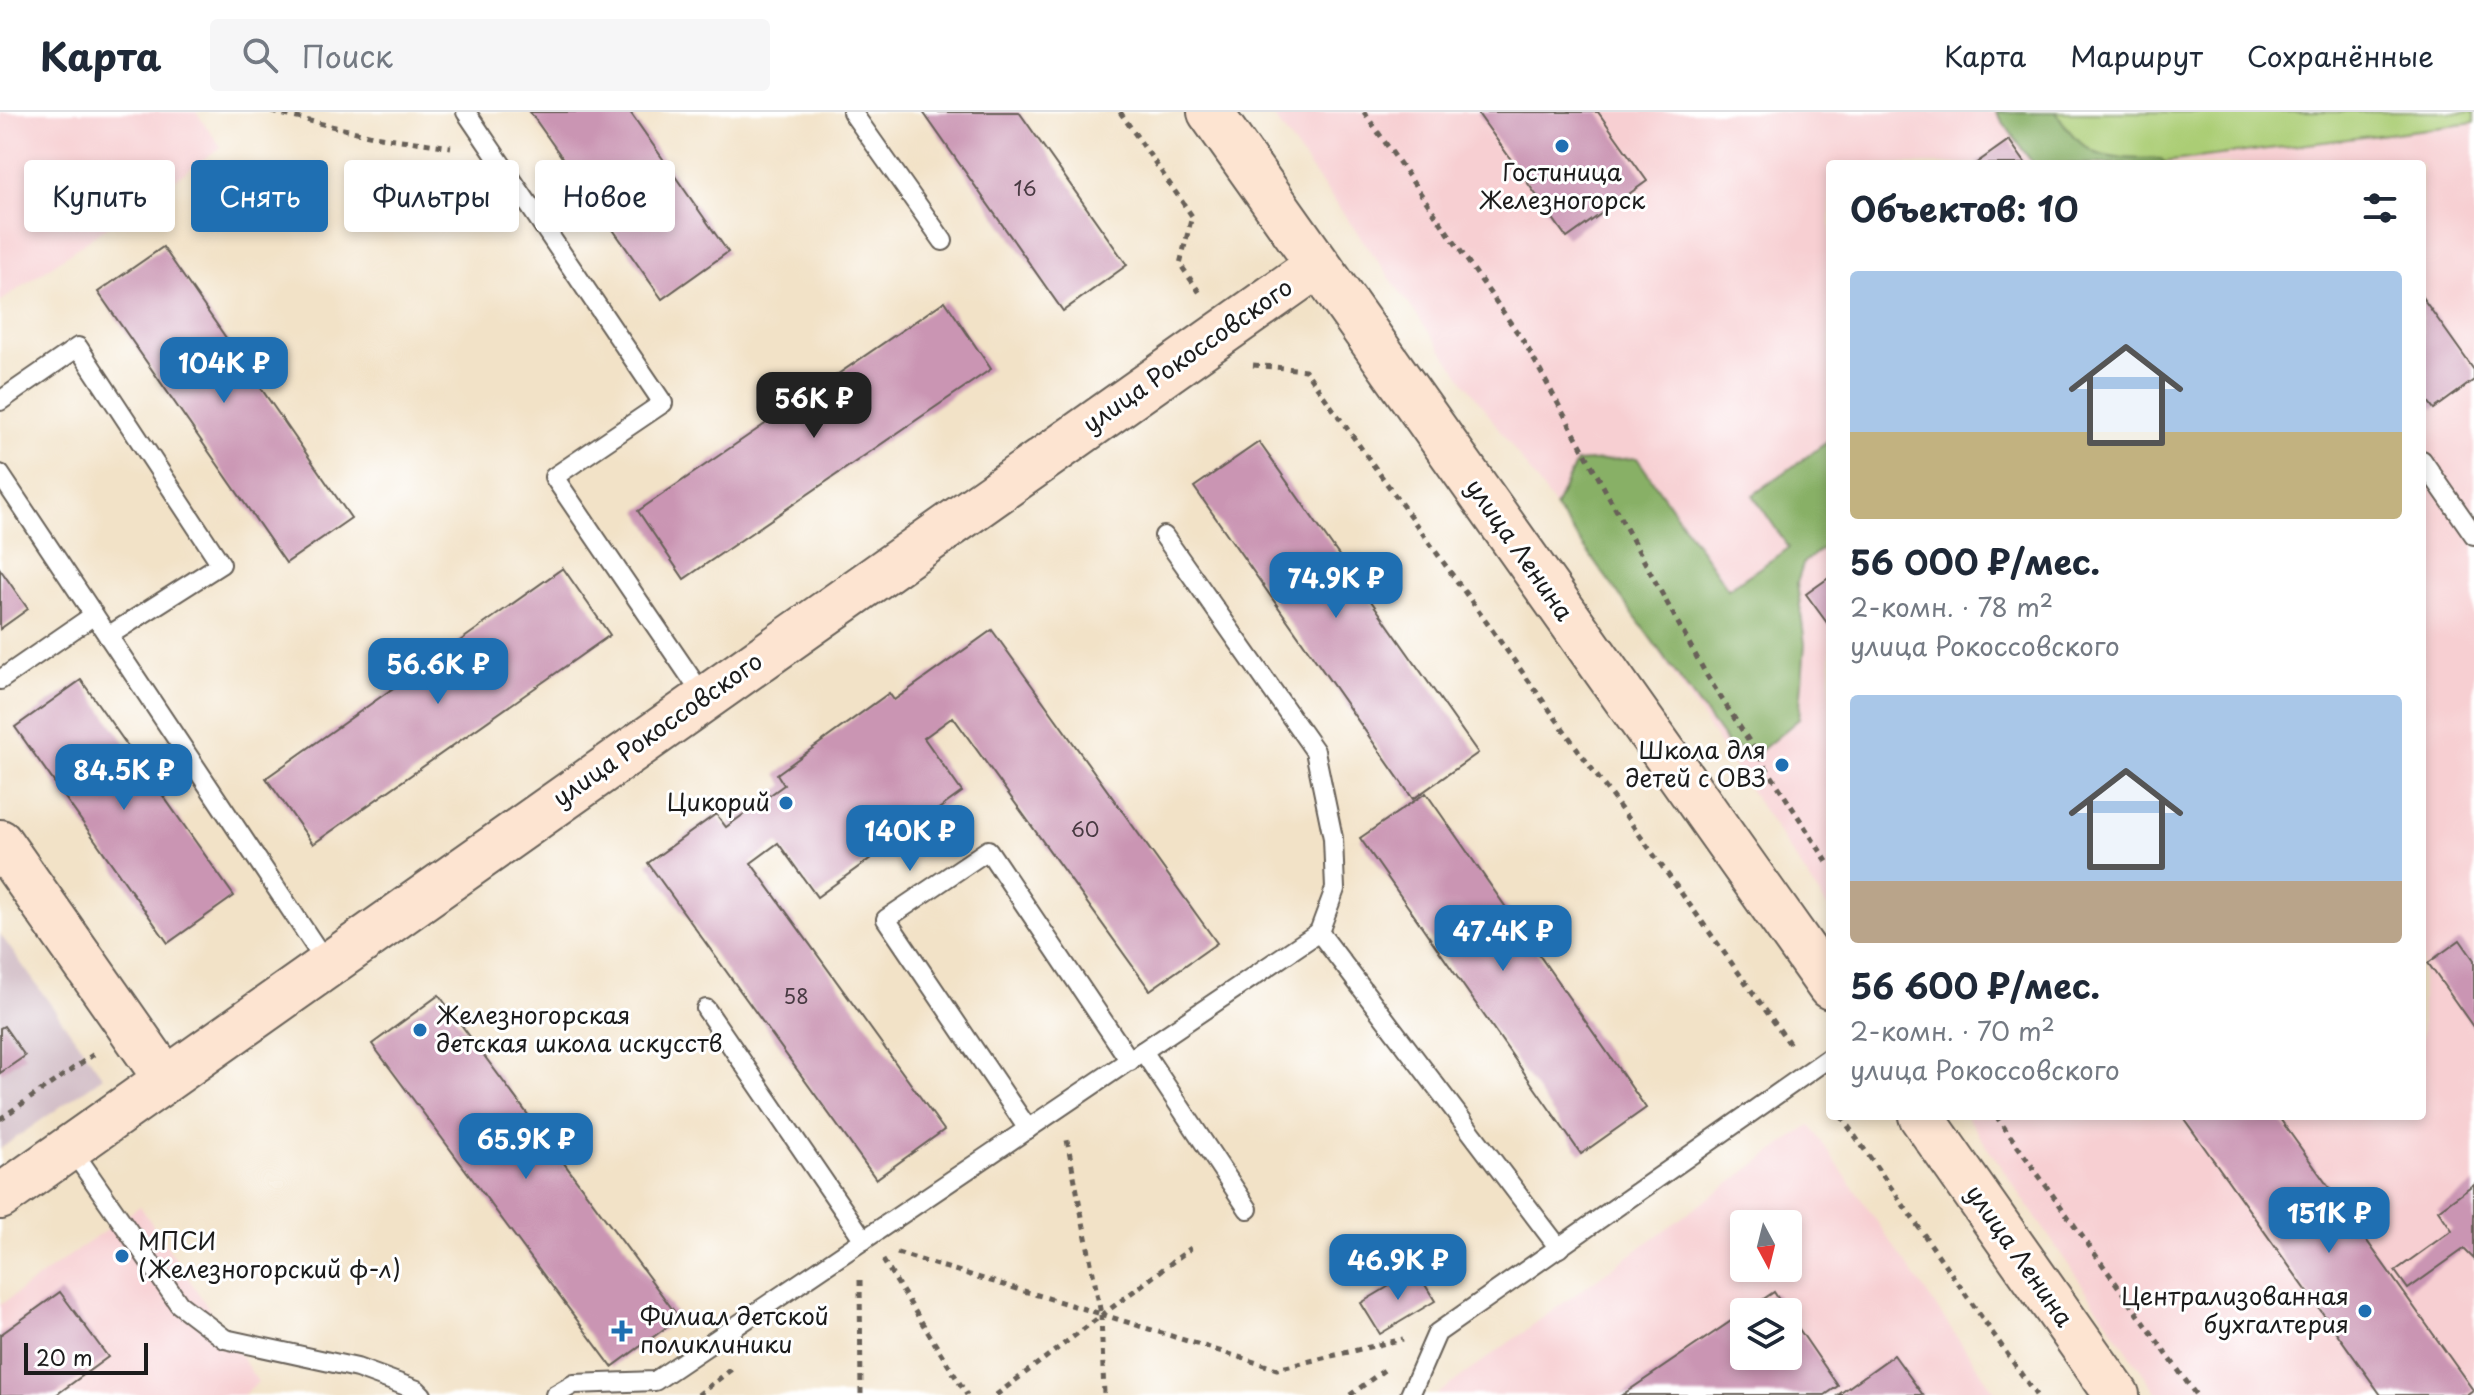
<!DOCTYPE html>
<html lang="ru">
<meta charset="utf-8">
<style>
body{margin:0;font-family:"Playpen Sans",sans-serif;background:#f6f6f7;color:#1f2937;height:100vh;display:flex;flex-direction:column;font-size:30px;white-space:nowrap}
*{box-sizing:border-box;margin:0}
p{font-size:26px;color:#747a83}
.icon{flex:none;width:44px;height:44px;fill:none;stroke:currentColor;stroke-width:2;stroke-linecap:round;stroke-linejoin:round}
.map{position:relative;flex:1;overflow:hidden}
.panel{position:absolute;left:1826px;top:48px;width:600px;height:960px;display:flex;flex-direction:column;background:#fff;border-radius:8px;box-shadow:0 4px 12px #0003}
.panel>*{flex:none}
.guide{position:absolute;left:24px;top:48px;width:760px;height:72px;display:flex;gap:16px}
.needle{width:52px;rotate:173deg}
.tools{position:absolute;left:1730px;top:1098px;display:grid;gap:16px}
.tools a{display:grid;place-items:center;width:72px;height:72px;border-radius:8px;background:#fff;box-shadow:0 4px 12px #0003;font-size:40px}
.scale{position:absolute;left:24px;bottom:20px;width:124px;box-sizing:border-box;padding-left:8px;border:4px solid #1c1c1c;border-top:0;font-size:22px;line-height:28px;white-space:nowrap;color:#1c1c1c;-webkit-text-stroke:6px #fff;paint-order:stroke}
.price{position:absolute;translate:-50% -68px;padding:0 18px;border-radius:16px;background:#1f6fb2;color:#fff;font-size:26px;line-height:52px;filter:drop-shadow(0 2px 4px #0008)}
.price::after{content:'';position:absolute;left:50%;top:48px;width:24px;height:18px;margin-left:-12px;background:inherit;clip-path:polygon(0 0,100% 0,50% 100%)}
.price.current{background:#222;color:#fff}
ul{padding:0;list-style:none}
li{display:grid;align-content:center;gap:16px;height:424px;padding:0 24px}
li span{display:grid;place-items:center;height:248px;border-radius:8px;color:#555}
li>.icon{margin-inline-start:auto}
span .icon{width:144px;height:144px;fill:#fffc;stroke-width:1}
li b{font-size:34px}
h2{display:flex;justify-content:space-between;align-items:center;height:96px;padding:0 24px;font-size:34px}
.tag{padding:0 28px;border-radius:8px;background:#fff;box-shadow:0 4px 12px #0003;font-size:28px;line-height:72px}
.tag.current{background:#1f6fb2;color:#fff}
header{display:flex;align-items:center;gap:48px;box-sizing:border-box;height:112px;padding:0 40px;background:#fff;border-bottom:2px solid #e0e1e3}
header strong{font-size:38px}
nav{display:flex;gap:44px;margin-inline-start:auto;font-size:28px}
.search{width:560px;height:72px;background:#f6f6f7;display:flex;align-items:center;gap:20px;box-sizing:border-box;padding:0 28px;border-radius:8px;color:#747a83;font-size:30px}
.map>svg:first-child{display:block}
.built{fill:#f7cfd2;fill-rule:evenodd}
.industrial{fill:#d2bdc6}
.green{fill:#abcd75;stroke:#647448;stroke-width:2}
.forest{fill:#88b066;stroke:#526641;stroke-width:2}
.building{fill:#ca95b3}
.lines{fill:none;stroke-linecap:round;stroke-linejoin:round}
.lane-casing{stroke:#676158;stroke-width:22}
.secondary-casing{stroke:#676158;stroke-width:48}
.path{stroke:#676158;stroke-width:5;stroke-dasharray:6 6;stroke-linecap:butt}
.lane{stroke:#fff;stroke-width:18}
.secondary{stroke:#fde4d1;stroke-width:44}
.poi-dot{fill:#1f6fb2;stroke:#fff;stroke-width:3}
.labels{text-anchor:middle;stroke-width:6;stroke-linejoin:round;paint-order:stroke}
.number-label{font-size:20px;fill:#483a42}
.poi-label{font-size:24px;fill:#1c1c1c;stroke:#fff;text-anchor:end}
.street-label{font-size:24px;fill:#1c1c1c;stroke:#fff}
</style>
<header>
<strong>Карта</strong>
<div class="search"><svg class="icon" aria-label="search" viewBox="0 0 24 24"><circle cx="10" cy="10" r="6"/><path d="M15 15l6 6"/></svg>Поиск</div>
<nav><a>Карта</a><a>Маршрут</a><a>Сохранённые</a></nav>
</header>
<div class="map">
<svg width="2474" height="1283" viewBox="0 0 2474 1283">
<rect width="100%" height="100%" fill="#fff"/>
<filter id="ink" filterUnits="userSpaceOnUse"><feTurbulence type="fractalNoise" baseFrequency=".0125" numOctaves="2"/><feDisplacementMap in="SourceGraphic" scale="16" xChannelSelector="R" yChannelSelector="G"/><feConvolveMatrix kernelMatrix="1 2 1 2 8 2 1 2 1" color-interpolation-filters="sRGB"/></filter>
<filter id="wash" filterUnits="userSpaceOnUse"><feTurbulence type="fractalNoise" baseFrequency=".006" numOctaves="4" result="noise"/><feDisplacementMap in="SourceGraphic" scale="32" xChannelSelector="R" yChannelSelector="G"/><feGaussianBlur stdDeviation="1.8" result="paint"/><feColorMatrix in="noise" values="0 0 0 0 0 0 0 0 0 0 0 0 0 0 0 0 0 1.4 0 .05"/><feComposite in="paint" operator="in"/></filter>
<g filter="url(#wash)">
<rect width="100%" height="100%" fill="#f2e2c7"/>
<g class="built">
<path d="M0 0H196L221 35 0 190Z"/>
<path d="M1270 0H2024L2060 52H1830V799L1637 508Z"/>
<path d="M2474 11V1283H2158L1966 1004H2422V52H2149Z"/>
<path d="M1810 1013 1997 1283H1436ZM1744 1112H1788V1156H1744ZM1744 1200H1788V1244H1744Z"/>
<path d="M140 1094 258 1270 243 1283H0V1193Z"/>
</g>
<path class="industrial" d="M0 822 103 965 0 1037Z"/>
<path class="green" d="M2024 0H2474V11L2149 52H2060Z"/>
<g class="forest">
<path d="M1996 0H2056C2089 52 2106 46 2162 47L2164 52H2033Z"/>
<path d="M1830 328V431L1804 450 1797 471 1805 532 1799 607 1757 642 1728 633 1555 395 1576 350 1637 346 1728 477 1789 436 1753 383Z"/>
</g>
<g id="blocks">
<g class="building">
<path d="M530 0H630L728 140 662 187Z"/>
<path d="M923 0H1019L1127 153 1063 199Z"/>
<path d="M1477 0H1598L1647 69 1567 126Z"/>
<path d="M2009 28 2026 52H1975Z"/>
<path d="M163 135 351 406 286 451 98 180Z"/>
<path d="M2422 185 2474 258V268L2434 297 2422 281Z"/>
<path d="M945 189 991 257 684 467 638 399Z"/>
<path d="M1259 330 1478 641 1413 687 1194 375Z"/>
<path d="M563 456 610 523 313 732 266 666Z"/>
<path d="M0 457 28 497 0 517Z"/>
<path d="M1830 465V515L1806 482Z"/>
<path d="M992 518 1217 831 1150 878 953 605 924 626 962 680 817 785 778 731 751 751 944 1018 876 1067 648 751 716 702 726 715 784 673 777 662 889 581 894 588Z"/>
<path d="M81 568 234 784 168 831 15 615Z"/>
<path d="M1426 681 1646 996 1581 1042 1360 726Z"/>
<path d="M2460 828 2474 848V916L2428 851Z"/>
<path d="M439 883 679 1206 612 1255 372 932Z"/>
<path d="M4 914 25 944 0 961V916Z"/>
<path d="M2182 1004H2278L2473 1278 2466 1283H2381Z"/>
<path d="M2474 1072V1147L2464 1137 2408 1177 2395 1159 2452 1118 2438 1098Z"/>
<path d="M1416 1158 1435 1189 1380 1222 1361 1191Z"/>
<path d="M60 1180 108 1245 56 1283H0V1223Z"/>
<path d="M1774 1180 1787 1200H1744V1244H1788V1201L1838 1274 1825 1283H1622Z"/>
<path d="M1894 1243 1923 1283H1838Z"/>
</g>
</g>
</g>
<g filter="url(#ink)">
<use href="#blocks" fill-opacity="0" stroke="#676158" stroke-width="2"/>
<g class="lines">
<g class="lane-casing">
<g id="lane">
<path d="M466 0 663 291 554 365 704 585"/>
<path d="M852 0 943 129"/>
<path d="M0 289 78 235 221 452 108 524"/>
<path d="M2422 348 2474 423"/>
<path d="M0 362 327 852"/>
<path d="M1164 424 1315 639 1333 726 1335 777 1319 820 1559 1136"/>
<path d="M0 568 94 503"/>
<path d="M706 897 864 1128"/>
<path d="M1143 939 1248 1097"/>
<path d="M1028 1017 886 807 988 738 1130 949"/>
<path d="M70 1035 179 1192 225 1227 357 1256 417 1278 422 1283"/>
<path d="M555 1283 574 1272 655 1269 1319 820"/>
<path d="M1410 1283 1437 1221 1830 945"/>
</g>
</g>
<g class="secondary-casing">
<g id="secondary">
<path d="M1210 0 1830 875"/>
<path d="M0 730 166 967"/>
<path d="M1921 1004 2117 1283"/>
<path d="M0 1085 1318 153"/>
</g>
</g>
<g class="path">
<path d="M272 0 373 24 451 35"/>
<path d="M1120 0 1192 104 1180 152 1202 184"/>
<path d="M1364 0 1526 233 1707 564 1830 754"/>
<path d="M1253 253 1305 258 1792 935"/>
<path d="M1841 1004 2036 1283"/>
<path d="M1996 1004 2196 1283"/>
<path d="M0 1007 97 940"/>
<path d="M897 1141 1101 1202 1067 1028"/>
<path d="M883 1148 967 1283"/>
<path d="M860 1168 861 1283"/>
<path d="M1101 1202 1277 1257 1403 1227"/>
<path d="M1101 1203 1104 1283"/>
<path d="M698 1283 732 1257"/>
<path d="M996 1283 1191 1136"/>
<path d="M1350 1283 1387 1256"/>
</g>
<use href="#lane" class="lane"/>
<use href="#secondary" class="secondary"/>
</g>
</g>
<g class="poi-dot">
<circle cx="1562" cy="34" r="8"/>
<circle cx="1782" cy="653" r="8"/>
<circle cx="786" cy="691" r="8"/>
<circle cx="420" cy="918" r="8"/>
<circle cx="122" cy="1144" r="8"/>
<circle cx="2365" cy="1199" r="8"/>
<path d="M618 1207h8v8h8v8h-8v8h-8v-8h-8v-8h8z"/>
</g>
<g class="labels">
<g class="number-label">
<text x="1025" y="84">16</text>
<text x="1085" y="725">60</text>
<text x="796" y="892">58</text>
</g>
<g class="poi-label">
<text x="1562" y="69" text-anchor="middle">Гостиница<tspan x="1562" dy="28">Железногорск</tspan></text>
<text x="1766" y="647">Школа для<tspan x="1766" dy="28">детей с ОВЗ</tspan></text>
<text x="770" y="699">Цикорий</text>
<text x="436" y="912" text-anchor="start">Железногорская<tspan x="436" dy="28">детская школа искусств</tspan></text>
<text x="138" y="1138" text-anchor="start">МПСИ<tspan x="138" dy="28">(Железногорский ф-л)</tspan></text>
<text x="2349" y="1193">Централизованная<tspan x="2349" dy="28">бухгалтерия</tspan></text>
<text x="640" y="1213" text-anchor="start">Филиал детской<tspan x="640" dy="28">поликлиники</tspan></text>
</g>
<g class="street-label">
<text transform="translate(1188 244) rotate(-35)" y="8">улица Рокоссовского</text>
<text transform="translate(1519 438) rotate(55)" y="8">улица Ленина</text>
<text transform="translate(658 618) rotate(-35)" y="8">улица Рокоссовского</text>
<text transform="translate(2019 1144) rotate(55)" y="8">улица Ленина</text>
</g>
</g>
</svg>
<div class="tools">
<a><svg class="needle" viewBox="-14 -14 28 28"><path d="M0-13l5 13h-10z" fill="#e53935"/><path d="M0 13l5-13h-10z" fill="#747a83"/></svg></a>
<a><svg class="icon" aria-label="layers" viewBox="0 0 24 24"><path d="M12 4l9 5-9 5-9-5zM3 14l9 5 9-5"/></svg></a>
</div>
<div class="scale">20 m</div>
<b class="price" style="left:224px;top:293px">104K ₽</b>
<b class="price current" style="left:814px;top:328px">56K ₽</b>
<b class="price" style="left:1336px;top:508px">74.9K ₽</b>
<b class="price" style="left:438px;top:594px">56.6K ₽</b>
<b class="price" style="left:124px;top:700px">84.5K ₽</b>
<b class="price" style="left:910px;top:761px">140K ₽</b>
<b class="price" style="left:1503px;top:861px">47.4K ₽</b>
<b class="price" style="left:526px;top:1069px">65.9K ₽</b>
<b class="price" style="left:2329px;top:1143px">151K ₽</b>
<b class="price" style="left:1398px;top:1190px">46.9K ₽</b>
<div class="guide">
<a class="tag">Купить</a>
<a class="tag current">Снять</a>
<a class="tag">Фильтры</a>
<a class="tag">Новое</a>
</div>
<section class="panel">
<h2>Объектов: 10<svg class="icon" aria-label="filters" viewBox="0 0 24 24"><path d="M4 7h16M4 17h16"/><circle cx="9" cy="7" r="2"/><circle cx="15" cy="17" r="2"/></svg></h2>
<ul>
<li><span style="background:linear-gradient(#a9c7e8 65%,#c2b280 0)"><svg class="icon" aria-label="home" viewBox="0 0 24 24"><path d="M3 11l9-7 9 7M6 9v11h12V9"/></svg></span><div><b>56 000 ₽/мес.</b><p>2-комн. · 78 m²</p><p>улица Рокоссовского</p></div></li>
<li><span style="background:linear-gradient(#a9c7e8 75%,#b9a48a 0)"><svg class="icon" aria-label="home" viewBox="0 0 24 24"><path d="M3 11l9-7 9 7M6 9v11h12V9"/></svg></span><div><b>56 600 ₽/мес.</b><p>2-комн. · 70 m²</p><p>улица Рокоссовского</p></div></li>
</ul>
</section>
</div>
